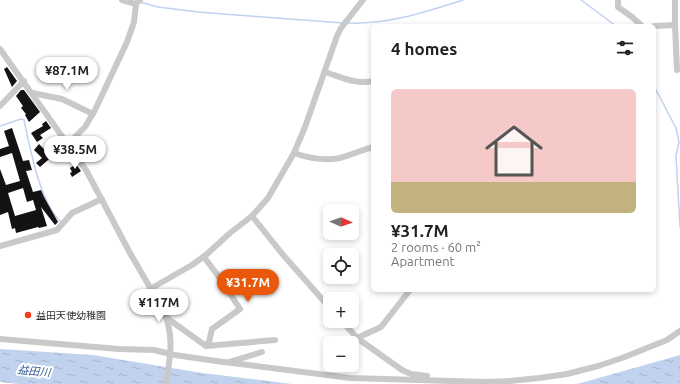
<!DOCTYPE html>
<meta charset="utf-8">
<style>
body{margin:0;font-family:Ubuntu,"Noto Sans JP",sans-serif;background:#f6f6f6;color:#222;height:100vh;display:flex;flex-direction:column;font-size:15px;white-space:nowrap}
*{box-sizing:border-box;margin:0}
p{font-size:13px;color:#767676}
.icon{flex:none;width:22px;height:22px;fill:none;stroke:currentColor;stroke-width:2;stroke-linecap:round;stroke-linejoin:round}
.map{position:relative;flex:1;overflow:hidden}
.details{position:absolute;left:371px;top:24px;width:285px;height:268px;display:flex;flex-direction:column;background:#fff;border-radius:6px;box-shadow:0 2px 6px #0003}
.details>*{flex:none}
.needle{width:26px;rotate:92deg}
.buttons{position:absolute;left:323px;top:204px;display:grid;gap:8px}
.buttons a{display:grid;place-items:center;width:36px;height:36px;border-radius:6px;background:#fff;box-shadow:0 2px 6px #0003;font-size:20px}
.price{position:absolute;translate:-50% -34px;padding:0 9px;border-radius:14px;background:#fff;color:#222;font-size:13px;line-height:26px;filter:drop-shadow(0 1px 2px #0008)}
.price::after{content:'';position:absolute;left:50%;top:24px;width:12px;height:9px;margin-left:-6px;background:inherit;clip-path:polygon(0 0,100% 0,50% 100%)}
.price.selected{background:#ea580c;color:#fff}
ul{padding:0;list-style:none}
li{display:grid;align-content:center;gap:8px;height:212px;padding:0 20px}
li+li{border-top:1px solid #e0e0e0}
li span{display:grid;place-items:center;height:124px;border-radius:6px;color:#555}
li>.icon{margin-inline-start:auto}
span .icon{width:72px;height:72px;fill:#fffc;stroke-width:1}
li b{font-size:17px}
h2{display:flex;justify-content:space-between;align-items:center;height:48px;padding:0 20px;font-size:17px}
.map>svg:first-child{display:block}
.water{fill:url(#water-ripples)}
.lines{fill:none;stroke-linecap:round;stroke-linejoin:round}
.stream{stroke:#c1d2ee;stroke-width:1.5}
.building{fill:#131313;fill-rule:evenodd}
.minor{stroke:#c9c9c9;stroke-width:6}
.poi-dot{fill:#f53f1c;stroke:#fff;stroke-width:1.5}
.labels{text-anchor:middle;stroke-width:4;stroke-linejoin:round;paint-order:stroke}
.poi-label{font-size:10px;fill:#2c2c2c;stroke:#fff;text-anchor:start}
.water-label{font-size:11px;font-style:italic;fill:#345894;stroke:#fff}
</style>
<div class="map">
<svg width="680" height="384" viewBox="0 0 680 384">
<defs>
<pattern id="water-ripples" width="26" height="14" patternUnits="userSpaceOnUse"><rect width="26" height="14" fill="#c1d2ee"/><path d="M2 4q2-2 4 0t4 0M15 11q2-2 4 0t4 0" fill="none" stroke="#a6b4cc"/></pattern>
</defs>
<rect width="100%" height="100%" fill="#fff"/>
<g class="water">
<path d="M0 349 93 355 202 373 292 384H18L0 382Z"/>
<path d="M680 355V384H576L581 383Z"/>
</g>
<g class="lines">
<g class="stream">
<path d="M581 0 616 26"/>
<path d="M140 2 158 7 198 12 343 23"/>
<path d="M347 23C387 25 425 12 463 0"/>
<path d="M654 86 676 128 679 142 676 156 680 227"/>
<path d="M0 126 21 119 24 120C30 148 40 203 61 222"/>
</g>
</g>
<g class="building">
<path d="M7 67 17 81 12 87 4 69Z"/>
<path d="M21 90H24L40 112 29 122 25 115 26 114 21 108 23 106 16 96Z"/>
<path d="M46 121 51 128 40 135 43 138 37 142 31 133 43 126 42 124Z"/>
<path d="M12 128 23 161 29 160 32 170 26 171 33 192 41 190 44 197 58 222 55 225 41 207 47 226 39 228 38 227 16 233 15 228 12 229 8 212 0 215V169L6 185 20 181 12 153 0 157V149L9 146 4 131ZM23 188 27 202 33 200 36 210 15 216 8 193Z"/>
<path d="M59 143 71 157 62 162 56 153 40 167 36 163 42 158 34 150 39 144 48 153Z"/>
<path d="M76 164 81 171 72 177 70 173 72 172 70 168Z"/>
</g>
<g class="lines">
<g class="minor">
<path d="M122 0 136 4"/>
<path d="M618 0V7L632 17 642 26"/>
<path d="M675 0V25"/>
<path d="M654 26 675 25 677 70"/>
<path d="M0 49 86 170 130 253 163 310C175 336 170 357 166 384"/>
<path d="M325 72C341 77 356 85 373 81"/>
<path d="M32 93 62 99 93 114"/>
<path d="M0 106 24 81"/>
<path d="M68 144 85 127 95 110 127 42 134 22 136 4 140 0"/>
<path d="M294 153C308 158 325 161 340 158 351 155 362 150 373 147"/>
<path d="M252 216 284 256 330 308"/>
<path d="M0 246 57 230 72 213 102 199"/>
<path d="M204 257 222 281 240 309 212 329 209 342 206 346"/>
<path d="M150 289 192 265 207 254 230 233 252 216 268 198 294 153 305 127 337 36 341 28 363 0"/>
<path d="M167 318 206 346 275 340"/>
<path d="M342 321 357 338 402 370 411 374 427 376"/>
<path d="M357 338 381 327 410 290"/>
<path d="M0 339 119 349 154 350 175 355 216 361 350 378 486 382 510 381 539 378 567 374 598 366 622 358 667 340 680 331"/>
<path d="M229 362 262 352"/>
</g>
</g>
<circle class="poi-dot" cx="28" cy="315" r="4"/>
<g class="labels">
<g class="poi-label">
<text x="36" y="319">益田天使幼稚園</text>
</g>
<g class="water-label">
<text transform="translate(34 371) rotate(6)" y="4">益田川</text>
</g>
</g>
</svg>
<div class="buttons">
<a><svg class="needle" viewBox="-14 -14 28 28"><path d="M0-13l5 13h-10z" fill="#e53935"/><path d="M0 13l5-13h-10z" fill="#767676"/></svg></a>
<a><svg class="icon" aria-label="locate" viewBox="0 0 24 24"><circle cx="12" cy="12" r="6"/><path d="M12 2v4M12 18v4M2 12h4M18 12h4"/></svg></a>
<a>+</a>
<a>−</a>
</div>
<b class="price" style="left:67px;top:91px">¥87.1M</b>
<b class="price" style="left:75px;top:170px">¥38.5M</b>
<b class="price selected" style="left:248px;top:303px">¥31.7M</b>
<b class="price" style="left:159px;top:323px">¥117M</b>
<section class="details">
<h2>4 homes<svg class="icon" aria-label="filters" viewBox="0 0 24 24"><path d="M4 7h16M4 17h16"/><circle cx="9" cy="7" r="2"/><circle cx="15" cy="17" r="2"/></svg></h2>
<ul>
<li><span style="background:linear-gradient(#f6c9c9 75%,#c2b280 0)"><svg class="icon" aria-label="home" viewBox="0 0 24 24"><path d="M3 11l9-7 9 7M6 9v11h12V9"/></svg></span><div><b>¥31.7M</b><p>2 rooms · 60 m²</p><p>Apartment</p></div></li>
</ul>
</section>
</div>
